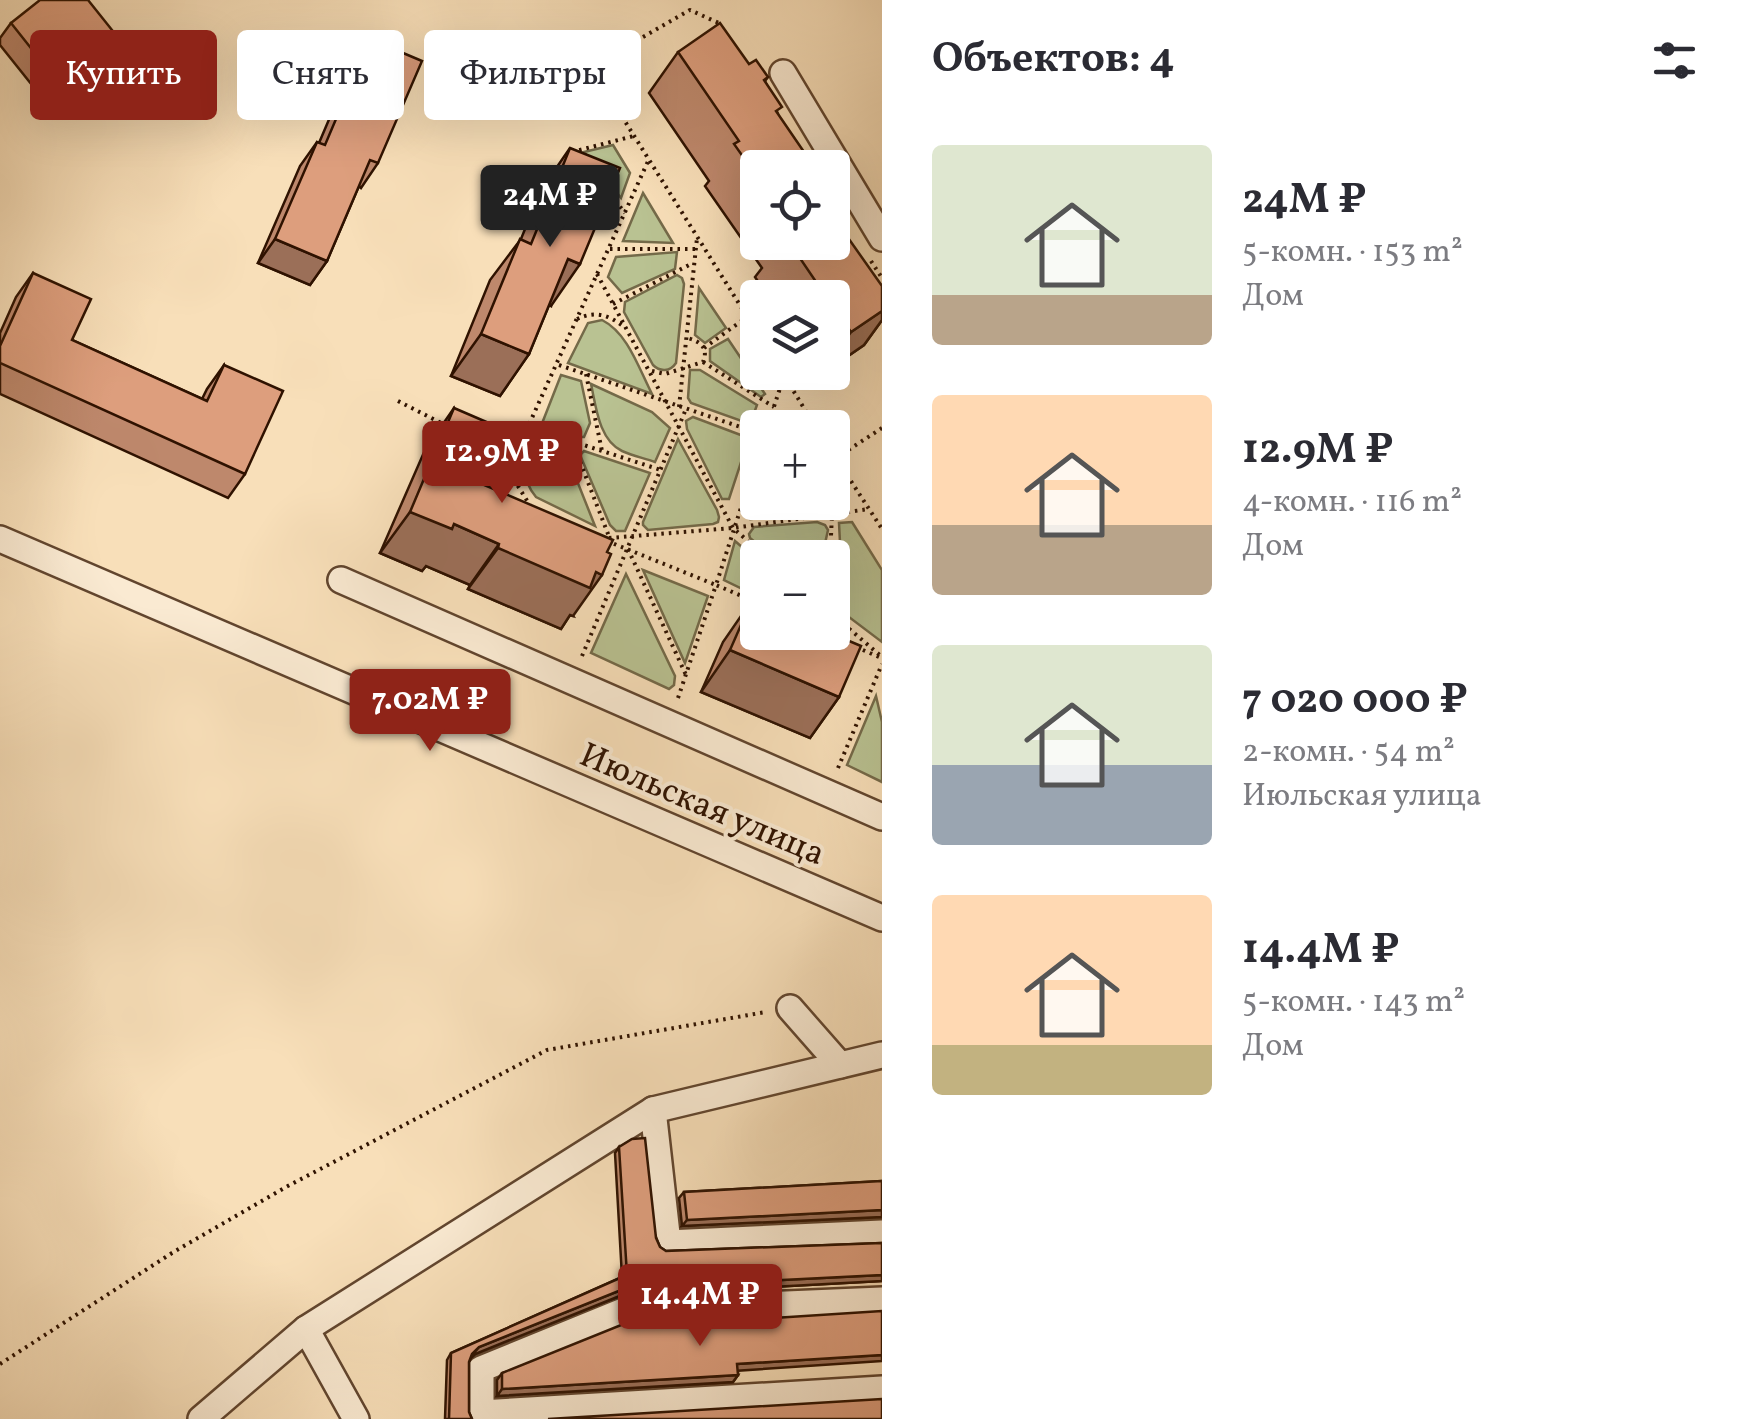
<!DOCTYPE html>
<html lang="ru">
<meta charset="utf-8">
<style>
body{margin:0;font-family:Vollkorn,serif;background:#f7f7f7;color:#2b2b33;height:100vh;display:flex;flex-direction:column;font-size:38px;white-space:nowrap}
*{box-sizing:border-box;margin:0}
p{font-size:32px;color:#7c7c81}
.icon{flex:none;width:55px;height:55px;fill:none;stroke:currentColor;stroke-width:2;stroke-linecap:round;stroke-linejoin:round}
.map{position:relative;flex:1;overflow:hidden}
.side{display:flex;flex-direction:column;background:#fff;width:870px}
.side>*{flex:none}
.banner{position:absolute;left:30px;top:30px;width:700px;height:90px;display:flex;gap:20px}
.controls{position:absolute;left:740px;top:150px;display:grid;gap:20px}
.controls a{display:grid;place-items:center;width:110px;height:110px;border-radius:10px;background:#fff;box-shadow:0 10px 40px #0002;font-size:50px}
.price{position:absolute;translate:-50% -85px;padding:0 22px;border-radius:10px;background:#8f2418;color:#fff;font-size:32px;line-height:65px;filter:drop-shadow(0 2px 5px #0008)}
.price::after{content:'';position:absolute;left:50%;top:60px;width:30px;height:22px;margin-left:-15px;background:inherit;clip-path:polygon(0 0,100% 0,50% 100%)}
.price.on{background:#222;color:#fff}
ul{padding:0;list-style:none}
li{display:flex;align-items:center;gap:30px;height:250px;padding:0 50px}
li span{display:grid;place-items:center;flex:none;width:280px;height:200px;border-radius:10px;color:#555}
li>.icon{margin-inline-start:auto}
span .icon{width:120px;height:120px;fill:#fffc;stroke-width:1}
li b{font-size:42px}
h2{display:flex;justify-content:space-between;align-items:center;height:120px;padding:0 50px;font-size:42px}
.chip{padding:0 35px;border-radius:10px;background:#fff;box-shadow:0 10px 40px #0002;font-size:35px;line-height:90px}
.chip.on{background:#8f2418;color:#fff}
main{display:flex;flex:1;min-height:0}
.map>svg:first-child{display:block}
.green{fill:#b9c292;stroke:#746a49;stroke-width:2.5}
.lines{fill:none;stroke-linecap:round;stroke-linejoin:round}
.minor-casing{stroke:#61452e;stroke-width:30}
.path{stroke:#2f1200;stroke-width:4;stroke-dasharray:2.5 5;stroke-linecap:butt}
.minor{stroke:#faead2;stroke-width:25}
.wall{fill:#be886c;stroke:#2f1200;stroke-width:2.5}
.shaded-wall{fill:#9b6f58;stroke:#2f1200;stroke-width:2.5}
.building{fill:#dd9e7d;stroke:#2f1200;stroke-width:2.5}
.labels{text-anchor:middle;stroke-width:8;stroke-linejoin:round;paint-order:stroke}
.street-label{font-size:35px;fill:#2f1200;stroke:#faead2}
</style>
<main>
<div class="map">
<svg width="882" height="1419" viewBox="0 0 882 1419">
<rect width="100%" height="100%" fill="#f8dfb9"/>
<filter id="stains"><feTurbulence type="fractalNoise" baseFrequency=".002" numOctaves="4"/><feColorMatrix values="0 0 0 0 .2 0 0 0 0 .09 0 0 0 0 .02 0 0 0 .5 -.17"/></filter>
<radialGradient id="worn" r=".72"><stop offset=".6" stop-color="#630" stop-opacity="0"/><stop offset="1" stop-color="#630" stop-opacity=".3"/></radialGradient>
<g class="green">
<path d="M613 145 630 173 621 198 584 152Z"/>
<path d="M643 193 673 243 623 241Z"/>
<path d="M677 252 675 269 622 293 608 277 616 257Z"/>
<path d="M677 275 682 278 684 284 676 363C670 372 660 372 653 365L624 312 625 302Z"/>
<path d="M699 288 726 328 705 343 695 335Z"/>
<path d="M602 320C628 333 639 369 652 394L568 363 588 323Z"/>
<path d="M728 339 765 394 761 397 710 361V349Z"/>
<path d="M690 370H700L757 405 750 424 691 403 688 398Z"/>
<path d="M561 375 581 381 590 423 584 437H573L541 426Z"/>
<path d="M591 384 652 412 670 428 655 462C644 458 633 456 622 451 599 440 596 407 591 384Z"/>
<path d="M693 417 746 437 747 444 729 499H722L687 429 686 421Z"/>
<path d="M535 436 555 441 564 448 595 526 536 497C519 476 524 459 535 436Z"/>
<path d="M678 439 717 510 719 517 718 522 713 524 648 530 643 525V522Z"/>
<path d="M584 451 650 473 625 531H616L610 525 580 455Z"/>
<path d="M833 494 841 508 751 519 757 497 758 502H832Z"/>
<path d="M817 522 825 525 828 530 822 557H773L750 538 749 534 754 527Z"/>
<path d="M852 522 882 570V642L833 605V577L841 562 839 523Z"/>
<path d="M735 541 757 560V596L724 580Z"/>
<path d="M643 570 708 596 685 663Z"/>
<path d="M626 574 675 676 674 685 669 689 591 653Z"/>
<path d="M876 696 882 722V782L847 765Z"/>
</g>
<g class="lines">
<g class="minor-casing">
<g id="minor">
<path d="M783 73 882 238"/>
<path d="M0 539 882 918"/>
<path d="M341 580 882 817"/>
<path d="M790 1008 840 1065"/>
<path d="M653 1110 668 1243 882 1233"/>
<path d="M306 1329 356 1419"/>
<path d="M481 1413 882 1389"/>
<path d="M201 1419 306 1329 653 1110 882 1055"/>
<path d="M481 1419V1369L623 1311 882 1300"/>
</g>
</g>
<g class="path">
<path d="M617 52 690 10 721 24"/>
<path d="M586 59 758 334"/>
<path d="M612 101 618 41"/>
<path d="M579 154 576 151 634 136"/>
<path d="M606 189 625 213"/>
<path d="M610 249H696"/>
<path d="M871 261 882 278"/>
<path d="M597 274 733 528 767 558"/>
<path d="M613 304 693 263"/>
<path d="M577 319C595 311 607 314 623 326"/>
<path d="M704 348 747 317"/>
<path d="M703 362 774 407"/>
<path d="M559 365 758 433"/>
<path d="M652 371 665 374 703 362C709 348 700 341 687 338"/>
<path d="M782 372 816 428"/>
<path d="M586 374 602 451"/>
<path d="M398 401 445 425"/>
<path d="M679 407 697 238"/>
<path d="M528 427 661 470"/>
<path d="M767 428 784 376"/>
<path d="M882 428 836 458 882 529"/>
<path d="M572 441 610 539"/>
<path d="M495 448 516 469"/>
<path d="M531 507 516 483 517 451 649 159"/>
<path d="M609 538 733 528 869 509"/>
<path d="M607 541 716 585 758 455"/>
<path d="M628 549 686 675"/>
<path d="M830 558 832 514"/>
<path d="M832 614 882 657"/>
<path d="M856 647 879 657"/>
<path d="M582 656 686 409"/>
<path d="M678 698 716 585 758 603"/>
<path d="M838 768 882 664"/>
<path d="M0 1364 172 1253 286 1187 547 1050 766 1012"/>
</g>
<use href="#minor" class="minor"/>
</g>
<g class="wall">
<path d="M11 23 114 49 105 73 64 106 58 98 48 105 0 45V38Z"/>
<path d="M370 39 378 163 361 188 359 186 327 261 310 285 258 263 300 166 317 142 319 143 353 63Z"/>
<path d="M678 52 749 64 768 77 765 81 778 114 758 168V242H832L882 286V320L864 345 832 367V298H769L755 277 762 268 705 186 709 181 649 93Z"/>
<path d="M570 148 551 306 549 305 529 354 500 396 451 376 490 280 521 239 541 190Z"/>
<path d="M33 273 72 340 202 399 207 389 224 365 245 474 228 498 0 394V333L16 297Z"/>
<path d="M454 408 482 484 573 616 570 615 561 629 468 589 470 585 426 566 422 571 380 553 425 450Z"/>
<path d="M752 600 839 697 810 738 701 692 723 642Z"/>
<path d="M619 1147 660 1247 666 1251 882 1243V1281L622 1295 475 1354 471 1358 469 1362V1412L472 1419H445L447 1360 451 1353 622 1277 615 1153Z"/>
<path d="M882 1181V1217L682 1226 679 1198 684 1192Z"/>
<path d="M664 1325 738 1370V1375L733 1382 497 1396V1380L502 1373Z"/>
</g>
<g class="shaded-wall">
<path d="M118 55 105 73 64 106 77 87Z"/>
<path d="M71 79 58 98 48 105 61 86Z"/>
<path d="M275 239 327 261 310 285 258 263Z"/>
<path d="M568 259 580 264 551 306 539 301Z"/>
<path d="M882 311V320L864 345 832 367V359L851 332Z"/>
<path d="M481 334 529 354 500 396 451 376Z"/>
<path d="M410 512 454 524 499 544 470 585 426 566 422 571 380 553Z"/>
<path d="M498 548 596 572 602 575 573 616 570 615 561 629 468 589Z"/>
<path d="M730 650 839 697 810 738 701 692Z"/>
<path d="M882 1210V1217L682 1226 687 1220Z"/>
<path d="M882 1275V1281L622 1295 475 1354 467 1361 479 1347 626 1288Z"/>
<path d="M882 1355V1361L733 1371 737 1364Z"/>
<path d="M738 1375 733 1382 497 1396 502 1389Z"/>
</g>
<g class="building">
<path d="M40 0H88L120 40 112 47 118 55 77 87 71 79 61 86 11 23Z"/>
<path d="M720 23 749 64 756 60 768 77 764 80 782 107 776 111 815 168H758V178L734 144 739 141 678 52Z"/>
<path d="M370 39 422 61 378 163 370 160 327 261 275 239 317 142 325 145Z"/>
<path d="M570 148 620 168 580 264 568 259 529 354 481 334 520 239 531 244Z"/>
<path d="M832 215 882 286V311L851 332 832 305V298H827L789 242H832Z"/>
<path d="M33 273 91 299 72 340 207 401 224 365 283 391 245 474 0 363V346Z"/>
<path d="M454 408 505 430 482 484 613 540 607 552 611 554 602 575 596 572 590 588 498 548 499 544 454 524 452 529 410 512Z"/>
<path d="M752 600 758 603V632H828L861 646 839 697 730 650Z"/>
<path d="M645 1138 656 1238 660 1247 666 1251 882 1243V1275L626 1288 479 1347 472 1354 469 1362V1412L472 1419H449L451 1353 627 1275 619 1147 632 1139Z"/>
<path d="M882 1181V1210L687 1220 684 1192Z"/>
<path d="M882 1311V1355L737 1364 738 1375 502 1389V1373L631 1321 664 1319V1325Z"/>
<path d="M882 1399V1419H548Z"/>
</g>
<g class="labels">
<g class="street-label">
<text transform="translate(703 803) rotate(23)" y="12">Июльская улица</text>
</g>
</g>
<rect width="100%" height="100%" filter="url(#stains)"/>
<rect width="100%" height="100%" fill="url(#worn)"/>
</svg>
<div class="controls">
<a><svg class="icon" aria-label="locate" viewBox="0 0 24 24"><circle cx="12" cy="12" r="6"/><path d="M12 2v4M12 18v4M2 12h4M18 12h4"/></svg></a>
<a><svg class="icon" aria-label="layers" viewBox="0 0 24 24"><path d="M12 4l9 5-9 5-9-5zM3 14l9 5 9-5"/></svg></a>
<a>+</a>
<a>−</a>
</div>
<b class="price on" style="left:550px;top:250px">24M ₽</b>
<b class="price" style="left:502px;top:506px">12.9M ₽</b>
<b class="price" style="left:430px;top:754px">7.02M ₽</b>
<b class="price" style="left:700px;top:1349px">14.4M ₽</b>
<div class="banner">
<a class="chip on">Купить</a>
<a class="chip">Снять</a>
<a class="chip">Фильтры</a>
</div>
</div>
<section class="side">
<h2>Объектов: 4<svg class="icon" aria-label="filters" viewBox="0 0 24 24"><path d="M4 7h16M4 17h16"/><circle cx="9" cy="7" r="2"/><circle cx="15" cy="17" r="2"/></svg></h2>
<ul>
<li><span style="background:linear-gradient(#dfe7d0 75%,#b9a48a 0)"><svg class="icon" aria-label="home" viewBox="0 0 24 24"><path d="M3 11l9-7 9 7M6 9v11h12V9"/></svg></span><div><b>24M ₽</b><p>5-комн. · 153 m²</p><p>Дом</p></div></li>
<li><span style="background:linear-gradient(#ffd9b3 65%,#b9a48a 0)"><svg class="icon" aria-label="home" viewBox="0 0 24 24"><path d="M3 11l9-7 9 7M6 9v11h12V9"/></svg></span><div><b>12.9M ₽</b><p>4-комн. · 116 m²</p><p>Дом</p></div></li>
<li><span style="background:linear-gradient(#dfe7d0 60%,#9aa5b1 0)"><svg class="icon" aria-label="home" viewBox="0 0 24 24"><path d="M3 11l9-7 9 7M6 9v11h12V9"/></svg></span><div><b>7 020 000 ₽</b><p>2-комн. · 54 m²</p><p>Июльская улица</p></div></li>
<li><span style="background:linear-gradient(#ffd9b3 75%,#c2b280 0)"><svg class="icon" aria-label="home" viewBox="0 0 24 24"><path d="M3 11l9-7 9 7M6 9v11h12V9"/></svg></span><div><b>14.4M ₽</b><p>5-комн. · 143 m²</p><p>Дом</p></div></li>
</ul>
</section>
</main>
